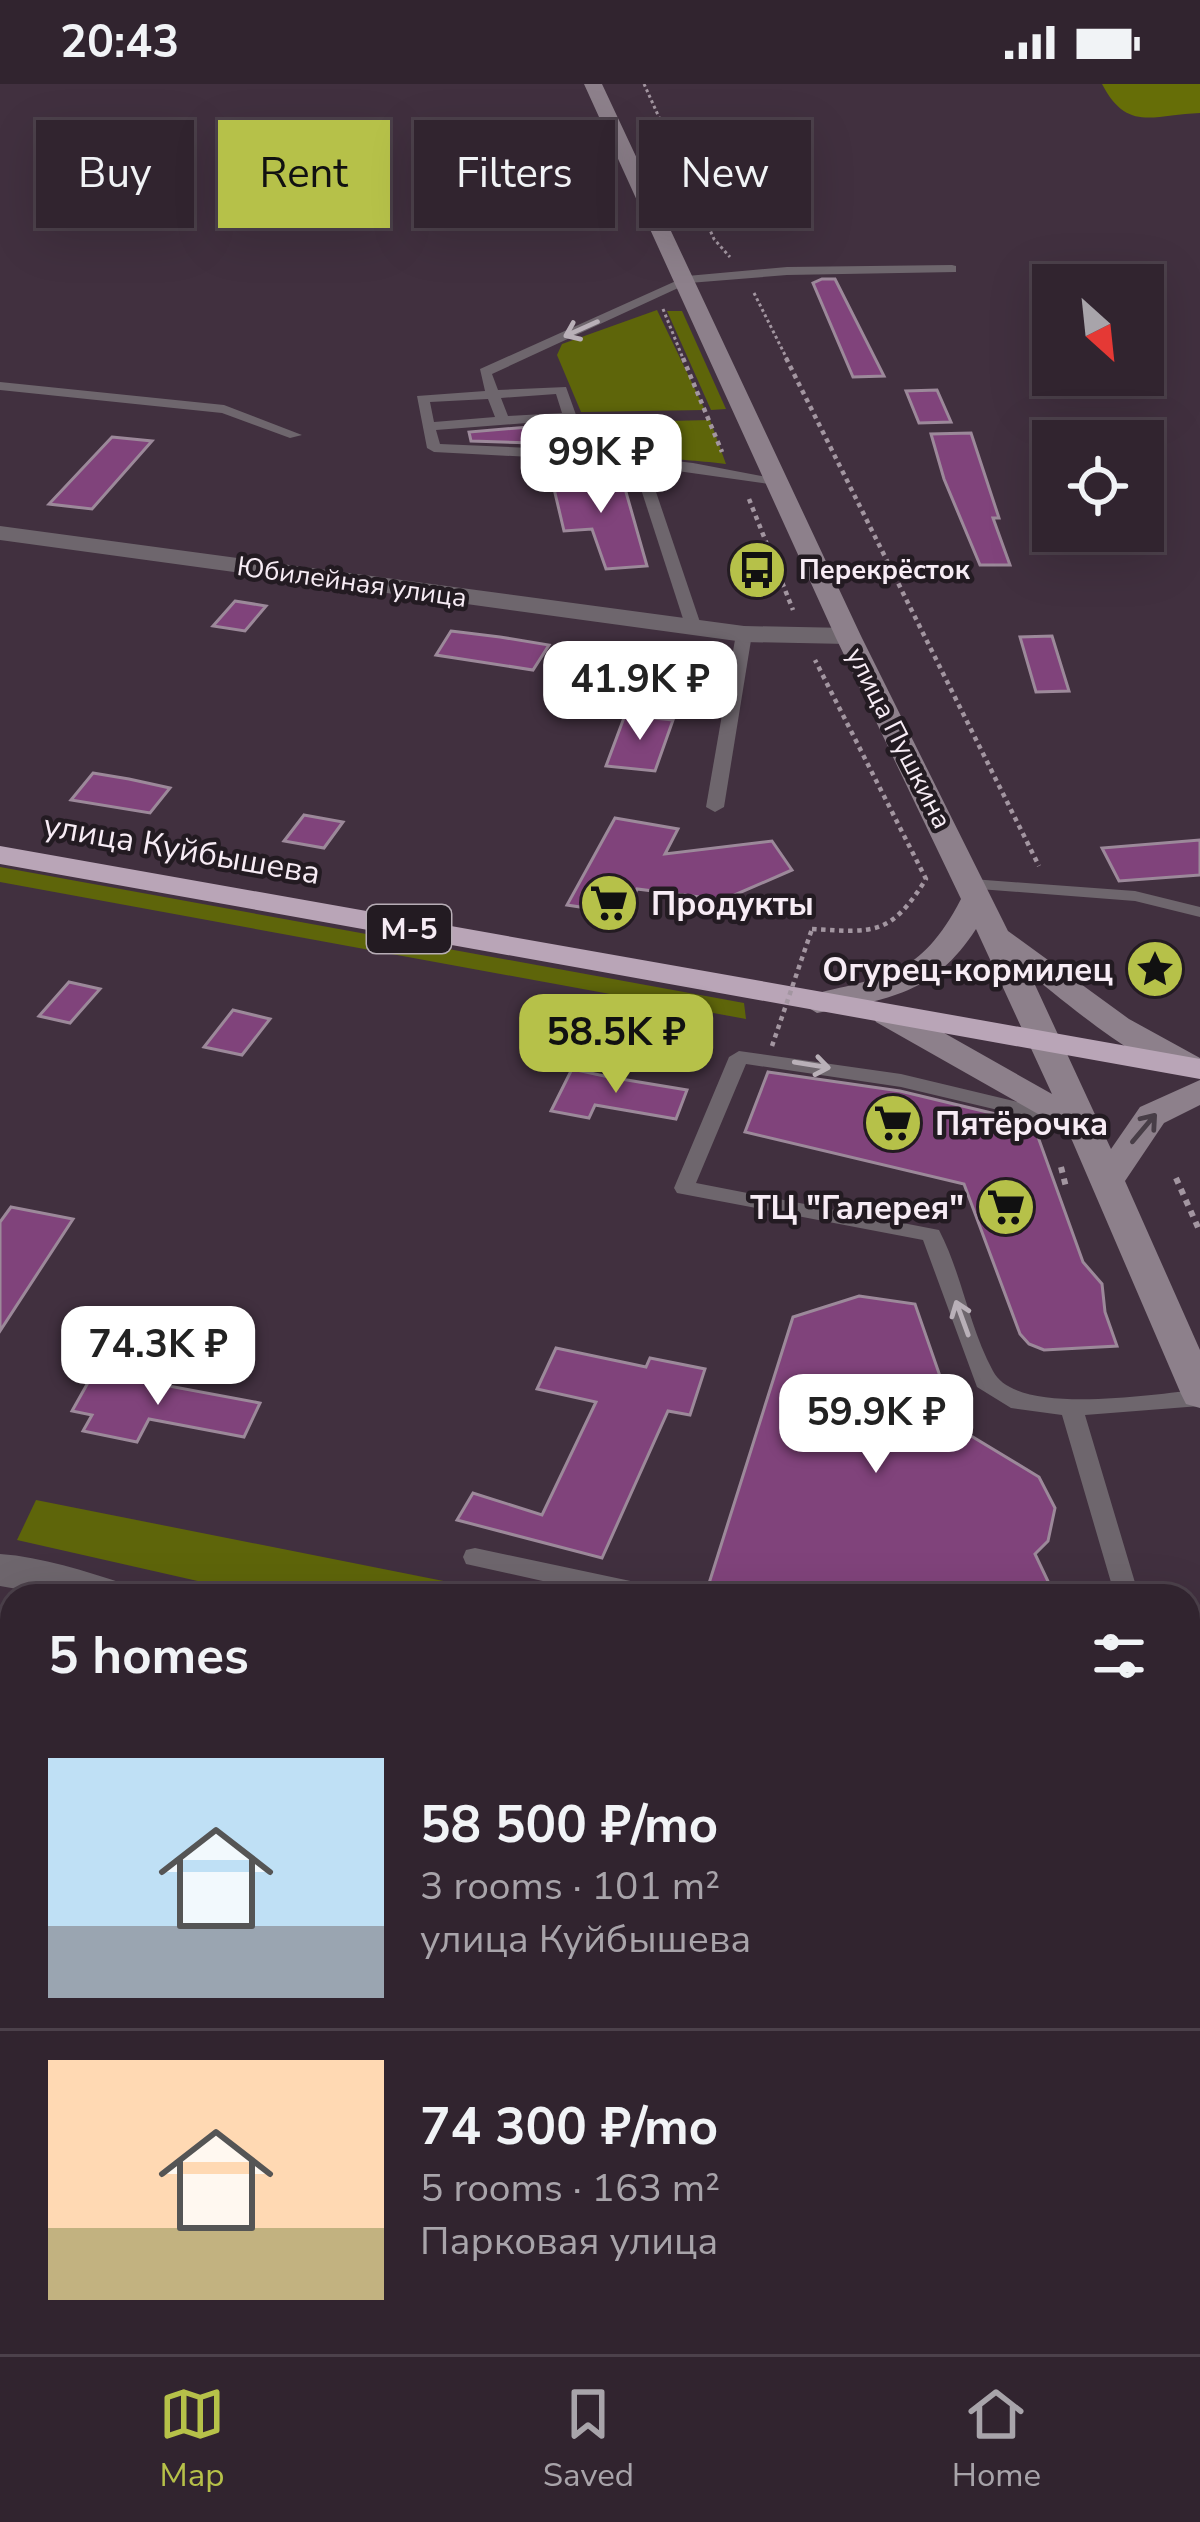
<!DOCTYPE html>
<meta charset="utf-8">
<style>
body{margin:0;font-family:"Nunito Sans",sans-serif;background:#3d303b;color:#f1f3f6;height:100vh;display:flex;flex-direction:column;font-size:45px;white-space:nowrap}
*{box-sizing:border-box;margin:0}
p{font-size:39px;color:#a8a4aa}
.icon{flex:none;width:66px;height:66px;fill:none;stroke:currentColor;stroke-width:2;stroke-linecap:round;stroke-linejoin:round}
.map{position:relative;flex:1;overflow:hidden}
.details{position:absolute;left:0px;top:1500px;width:1200px;height:771px;display:flex;flex-direction:column;background:#31242f;border-radius:36px 36px 0 0;box-shadow:0 12px 48px #0002,0 0 0 3px #4c414b}
.details>*{flex:none}
.hud{position:absolute;left:36px;top:36px;width:1128px;height:108px;display:flex;gap:24px}
.needle{width:78px;rotate:153deg}
.buttons{position:absolute;left:1032px;top:180px;display:grid;gap:24px}
.buttons a{display:grid;place-items:center;width:132px;height:132px;border-radius:0px;background:#31242f;box-shadow:0 12px 48px #0002,0 0 0 3px #4c414b;font-size:60px}
.price{position:absolute;translate:-50% -102px;padding:0 27px;border-radius:24px;background:#fff;color:#222;font-size:39px;line-height:78px;filter:drop-shadow(0 3px 6px #0008)}
.price::after{content:'';position:absolute;left:50%;top:72px;width:36px;height:27px;margin-left:-18px;background:inherit;clip-path:polygon(0 0,100% 0,50% 100%)}
.price.on{background:#b6c149;color:#111}
ul{padding:0;list-style:none}
li{display:flex;align-items:center;gap:36px;height:300px;padding:0 48px}
li+li{border-top:3px solid #4c414b}
li span{display:grid;place-items:center;flex:none;width:336px;height:240px;border-radius:0px;color:#555}
li>.icon{margin-inline-start:auto}
span .icon{width:144px;height:144px;fill:#fffc;stroke-width:1}
li b{font-size:51px}
h2{display:flex;justify-content:space-between;align-items:center;height:144px;padding:0 48px;font-size:51px}
.pill{padding:0 42px;border-radius:0px;background:#31242f;box-shadow:0 12px 48px #0002,0 0 0 3px #4c414b;font-size:42px;line-height:108px}
.pill.on{background:#b6c149;color:#111}
.status{display:flex;justify-content:space-between;align-items:center;height:84px;padding:0 60px;background:#31242f;direction:ltr}
.status svg{height:33px;fill:currentColor}
.tabs{display:flex;justify-content:space-around;align-items:center;height:168px;border-top:3px solid #4c414b;background:#31242f;font-size:33px;color:#a8a4aa}
.tabs a{display:grid;justify-items:center;gap:6px}
.tabs .on{color:#b6c149}
.map>svg:first-child{display:block}
.green{fill:#5e650a}
.forest{fill:#666e07}
.building{fill:#80437b;stroke:#9c899a;stroke-width:3}
.lines{fill:none;stroke-linecap:round;stroke-linejoin:round}
.path-far3{stroke:#a396a1;stroke-width:3;stroke-dasharray:3 3;stroke-linecap:butt}
.path-far2{stroke:#a396a1;stroke-width:4.5;stroke-dasharray:4.5 4.5;stroke-linecap:butt}
.path-far1{stroke:#a396a1;stroke-width:6;stroke-dasharray:6 6;stroke-linecap:butt}
.path{stroke:#a396a1;stroke-width:8;stroke-dasharray:8 8;stroke-linecap:butt}
.lane{fill:#6e666d;fill-rule:evenodd}
.street{fill:#6e666d;fill-rule:evenodd}
.secondary{fill:#8d808b;fill-rule:evenodd}
.highway{fill:#b9a5b7;fill-rule:evenodd}
.path-bridge{stroke:#a396a1;stroke-width:4.5;stroke-dasharray:4.5 4.5;stroke-linecap:butt}
.oneway{stroke:#b9b0b8}
.oneway2{stroke:#483e47}
.labels{text-anchor:middle;stroke-width:9;stroke-linejoin:round;paint-order:stroke}
.far-poi-label{font-size:27px;font-weight:bold;fill:#f7ecf5;stroke:#231b22;text-anchor:start}
.far-street-label{font-size:27px;fill:#f7ecf5;stroke:#231b22}
.shield{fill:#231b22;stroke:#b7adb6;stroke-width:3}
.shield-label{font-size:30px;font-weight:bold;fill:#f7ecf5}
.street-label{font-size:33px;fill:#f7ecf5;stroke:#231b22}
.poi-label{font-size:33px;font-weight:bold;fill:#f7ecf5;stroke:#231b22;text-anchor:start}
</style>
<div class="status"><b>20:43</b><svg viewBox="0 0 49 12"><path d="M0 12V9h3v3zM5 12V6h3v6zM10 12V3h3v9zM15 12V0h3v12zM26 1h20v11H26zM47 4h2v5h-2z"/></svg></div>
<div class="map">
<svg width="1200" height="2270" viewBox="0 0 1200 2270">
<rect width="100%" height="100%" fill="#41303f"/>
<g class="green">
<path d="M657 226 705 326 581 328 557 271 562 260Z"/>
<path d="M667 227H682L726 325 711 326Z"/>
<path d="M710 336 726 380C685 374 611 377 585 339Z"/>
<path d="M0 783 744 919 746 935 0 798Z"/>
<path d="M36 1416 519 1512H264L17 1456Z"/>
<path d="M636 2259H783L816 2270H635Z"/>
</g>
<path class="forest" d="M1102 0H1200V29C1152 31 1127 48 1102 0Z"/>
<g class="building">
<path d="M822 195H835L884 292 853 293 813 199Z"/>
<path d="M937 306 951 338 919 339 906 307Z"/>
<path d="M529 343 533 359 471 357 469 348Z"/>
<path d="M971 349 999 434H993L1010 481H980L944 395 931 350Z"/>
<path d="M112 353 152 357 92 425 49 420Z"/>
<path d="M616 389 619 400 624 401 647 482 606 485 592 445 564 447 551 392Z"/>
<path d="M235 517 266 522 245 547 213 542Z"/>
<path d="M451 547 500 553 549 561 533 586 436 571Z"/>
<path d="M1052 552 1069 607 1036 608 1020 553Z"/>
<path d="M625 631 673 636 655 687 606 682Z"/>
<path d="M93 689 129 695 170 704 150 729 71 716Z"/>
<path d="M304 731 343 738 324 764 284 757Z"/>
<path d="M615 734 678 745 665 770 772 757 792 786 723 816 637 805 627 830 567 821Z"/>
<path d="M1200 756V791L1119 797 1102 764Z"/>
<path d="M69 898 100 905 70 939 39 932Z"/>
<path d="M233 926 270 935 242 971 204 963Z"/>
<path d="M572 985 609 993 687 1006 676 1035 595 1021 589 1034 551 1027Z"/>
<path d="M768 988 900 1007 1033 1039 1083 1178 1102 1200 1105 1228 1117 1262 1044 1266 1029 1260 1020 1250 964 1100 745 1048Z"/>
<path d="M11 1123 73 1135 0 1247V1138Z"/>
<path d="M859 1212 915 1220 958 1344 1039 1393 1055 1424 1048 1457 1035 1470 1055 1512H705L793 1233Z"/>
<path d="M84 1232 142 1242 127 1269 69 1258Z"/>
<path d="M556 1264 646 1283 650 1274 705 1285 690 1331 668 1327 602 1474 457 1436 473 1409 542 1431 596 1318 537 1305Z"/>
<path d="M94 1288 260 1319 244 1353 149 1335 137 1358 83 1347 92 1331 72 1327Z"/>
</g>
<g class="lines">
<g class="path-far3">
<path d="M644 0 714 155 730 173"/>
<path d="M754 209 788 277"/>
<path d="M663 225 684 277"/>
</g>
<g class="path-far2">
<path d="M683 274 722 368"/>
<path d="M786 274 1039 782"/>
<path d="M749 415 793 526"/>
<path d="M812 845C875 849 891 851 926 795L815 576"/>
</g>
<g class="path-far1">
<path d="M1061 1083 1066 1103"/>
<path d="M1176 1094 1200 1148"/>
</g>
<g class="path">
<path d="M1188 1946 1200 1949"/>
<path d="M613 2259 614 2270"/>
<path d="M1014 2259 1027 2270"/>
</g>
<g class="lane">
<path d="M952 181 956 182V188L787 191 689 199 492 290 498 306 566 303 589 367 693 379 783 396V402L607 377 434 368 427 364 417 312 485 307 480 285 687 192 787 183ZM556 310 562 329 508 332 501 314ZM488 315 495 333 434 338 430 318ZM565 336 575 366 440 360 436 346Z"/>
<path d="M0 298 224 321 302 351 290 354 222 329 0 306Z"/>
<path d="M646 395 653 399 702 544 699 547 694 549 686 544 639 399Z"/>
<path d="M744 545 752 550 724 723 715 728 706 723 736 550Z"/>
<path d="M972 795 1135 807 1200 823V833L1135 817 966 804V796Z"/>
<path d="M739 967 901 990 1068 1030 1071 1035 1068 1040 1061 1041 901 1003 746 980 696 1099 939 1146C962 1190 969 1243 993 1287 1017 1334 1155 1309 1200 1306V1322L1085 1331 1139 1512H1115L1062 1331 1011 1324 977 1303 923 1156 677 1109 674 1104 729 973Z"/>
<path d="M475 1464 654 1502 663 1505 666 1512H610L466 1480 463 1473 466 1466Z"/>
<path d="M1188 1705 1197 1708 1200 1713V1788L1188 1785Z"/>
<path d="M12 2130V2160L0 2161V2131Z"/>
<rect x="393" y="2259" width="32" height="11"/>
<path d="M863 2259H926L931 2270H868Z"/>
</g>
<g class="street">
<path d="M0 442 744 542 848 544 861 552 848 560 744 558 0 456Z"/>
<path d="M0 1470C43 1473 84 1487 125 1500L131 1512H57L0 1502Z"/>
<path d="M1188 1874 1200 1877V1921L1188 1918Z"/>
<path d="M514 2259H568L567 2270H513Z"/>
</g>
<path class="secondary" d="M584 0H602L861 552 1008 847 1129 935 1200 974V990C1159 1000 1063 916 1030 890L1111 1065 1140 1023 1200 996V1021L1164 1039 1125 1097 1200 1266V1324L1186 1320 1181 1310 1068 1047 876 938 872 931 888 921 900 924 1052 1010 976 845C934 910 889 915 817 929L801 919 806 912C885 892 920 894 961 815L835 552Z"/>
<path class="highway" d="M0 762 1200 975V995L0 780Z"/>
<path class="path-bridge" d="M772 962 812 845"/>
</g>
<defs><path id="oneway-shaft" d="M-6 0H5M1.5-3L5.5 0L1.5 3" fill="none" stroke-width="1.6" stroke-linecap="round" stroke-linejoin="round" transform="scale(3)"/></defs>
<g class="oneway">
<use href="#oneway-shaft" transform="translate(581 245) rotate(156)"/>
<use href="#oneway-shaft" transform="translate(812 981) rotate(9)"/>
<use href="#oneway-shaft" transform="translate(962 1234) rotate(-110)"/>
</g>
<use class="oneway2" href="#oneway-shaft" transform="translate(1144 1044) rotate(-50)"/>
<defs>
<g id="bus-disc" transform="scale(3)"><circle r="9.5" fill="#b6c149" stroke="#231b22"/><path d="M-5-6H5V4H4V6H2V4H-2V6H-4V4H-5ZM-3.5-4V0h7V-4ZM-3.5 1.2v1.5H-2V1.2ZM2 1.2v1.5H3.5V1.2Z" fill="#111"/></g>
<g id="supermarket-disc" transform="scale(3)"><circle r="9.5" fill="#b6c149" stroke="#231b22"/><path d="M-6-5.5h2.5l.6 2H6L4.5 2H-2.5L-4.4-4H-6ZM-1.5 3.2a1.3 1.3 0 1 0 .1 0ZM3 3.2a1.3 1.3 0 1 0 .1 0Z" fill="#111"/></g>
<g id="sight-disc" transform="scale(3)"><circle r="9.5" fill="#b6c149" stroke="#231b22"/><path d="M0-6L1.8-2.2L6-1.7L2.9 1.2L3.7 5.4L0 3.3L-3.7 5.4L-2.9 1.2L-6-1.7L-1.8-2.2Z" fill="#111"/></g>
</defs>
<g fill-rule="evenodd">
<use href="#bus-disc" x="757" y="486"/>
<use href="#supermarket-disc" x="609" y="819"/>
<use href="#sight-disc" x="1155" y="885"/>
<use href="#supermarket-disc" x="893" y="1039"/>
<use href="#supermarket-disc" x="1006" y="1123"/>
</g>
<g class="labels">
<g class="far-poi-label">
<text x="799" y="495">Перекрёсток</text>
</g>
<g class="far-street-label">
<text transform="translate(352 498) rotate(8)" y="9">Юбилейная улица</text>
<text transform="translate(899 654) rotate(63)" y="9">улица Пушкина</text>
</g>
<rect class="shield" x="367" y="821" width="84" height="48" rx="9"/>
<g class="shield-label">
<text x="409" y="855">М-5</text>
</g>
<g class="street-label">
<text transform="translate(182 764) rotate(10)" y="12">улица Куйбышева</text>
</g>
<g class="poi-label">
<text x="651" y="831">Продукты</text>
<text x="1113" y="897" text-anchor="end">Огурец-кормилец</text>
<text x="935" y="1051">Пятёрочка</text>
<text x="964" y="1135" text-anchor="end">ТЦ "Галерея"</text>
</g>
</g>
</svg>
<div class="buttons">
<a><svg class="needle" viewBox="-14 -14 28 28"><path d="M0-13l5 13h-10z" fill="#e53935"/><path d="M0 13l5-13h-10z" fill="#a8a4aa"/></svg></a>
<a><svg class="icon" aria-label="locate" viewBox="0 0 24 24"><circle cx="12" cy="12" r="6"/><path d="M12 2v4M12 18v4M2 12h4M18 12h4"/></svg></a>
</div>
<b class="price" style="left:601px;top:432px">99K ₽</b>
<b class="price" style="left:640px;top:659px">41.9K ₽</b>
<b class="price on" style="left:616px;top:1012px">58.5K ₽</b>
<b class="price" style="left:158px;top:1324px">74.3K ₽</b>
<b class="price" style="left:876px;top:1392px">59.9K ₽</b>
<div class="hud">
<a class="pill">Buy</a>
<a class="pill on">Rent</a>
<a class="pill">Filters</a>
<a class="pill">New</a>
</div>
<section class="details">
<h2>5 homes<svg class="icon" aria-label="filters" viewBox="0 0 24 24"><path d="M4 7h16M4 17h16"/><circle cx="9" cy="7" r="2"/><circle cx="15" cy="17" r="2"/></svg></h2>
<ul>
<li><span style="background:linear-gradient(#bfe0f5 70%,#9aa5b1 0)"><svg class="icon" aria-label="home" viewBox="0 0 24 24"><path d="M3 11l9-7 9 7M6 9v11h12V9"/></svg></span><div><b>58 500 ₽/mo</b><p>3 rooms · 101 m²</p><p>улица Куйбышева</p></div></li>
<li><span style="background:linear-gradient(#ffd9b3 70%,#c2b280 0)"><svg class="icon" aria-label="home" viewBox="0 0 24 24"><path d="M3 11l9-7 9 7M6 9v11h12V9"/></svg></span><div><b>74 300 ₽/mo</b><p>5 rooms · 163 m²</p><p>Парковая улица</p></div></li>
</ul>
</section>
</div>
<nav class="tabs">
<a class="on"><svg class="icon" aria-label="map" viewBox="0 0 24 24"><path d="M3 6l6-2 6 2 6-2v14l-6 2-6-2-6 2zM9 4v14M15 6v14"/></svg>Map</a>
<a><svg class="icon" aria-label="saved" viewBox="0 0 24 24"><path d="M7 4h10v16l-5-4-5 4z"/></svg>Saved</a>
<a><svg class="icon" aria-label="home" viewBox="0 0 24 24"><path d="M3 11l9-7 9 7M6 9v11h12V9"/></svg>Home</a>
</nav>
